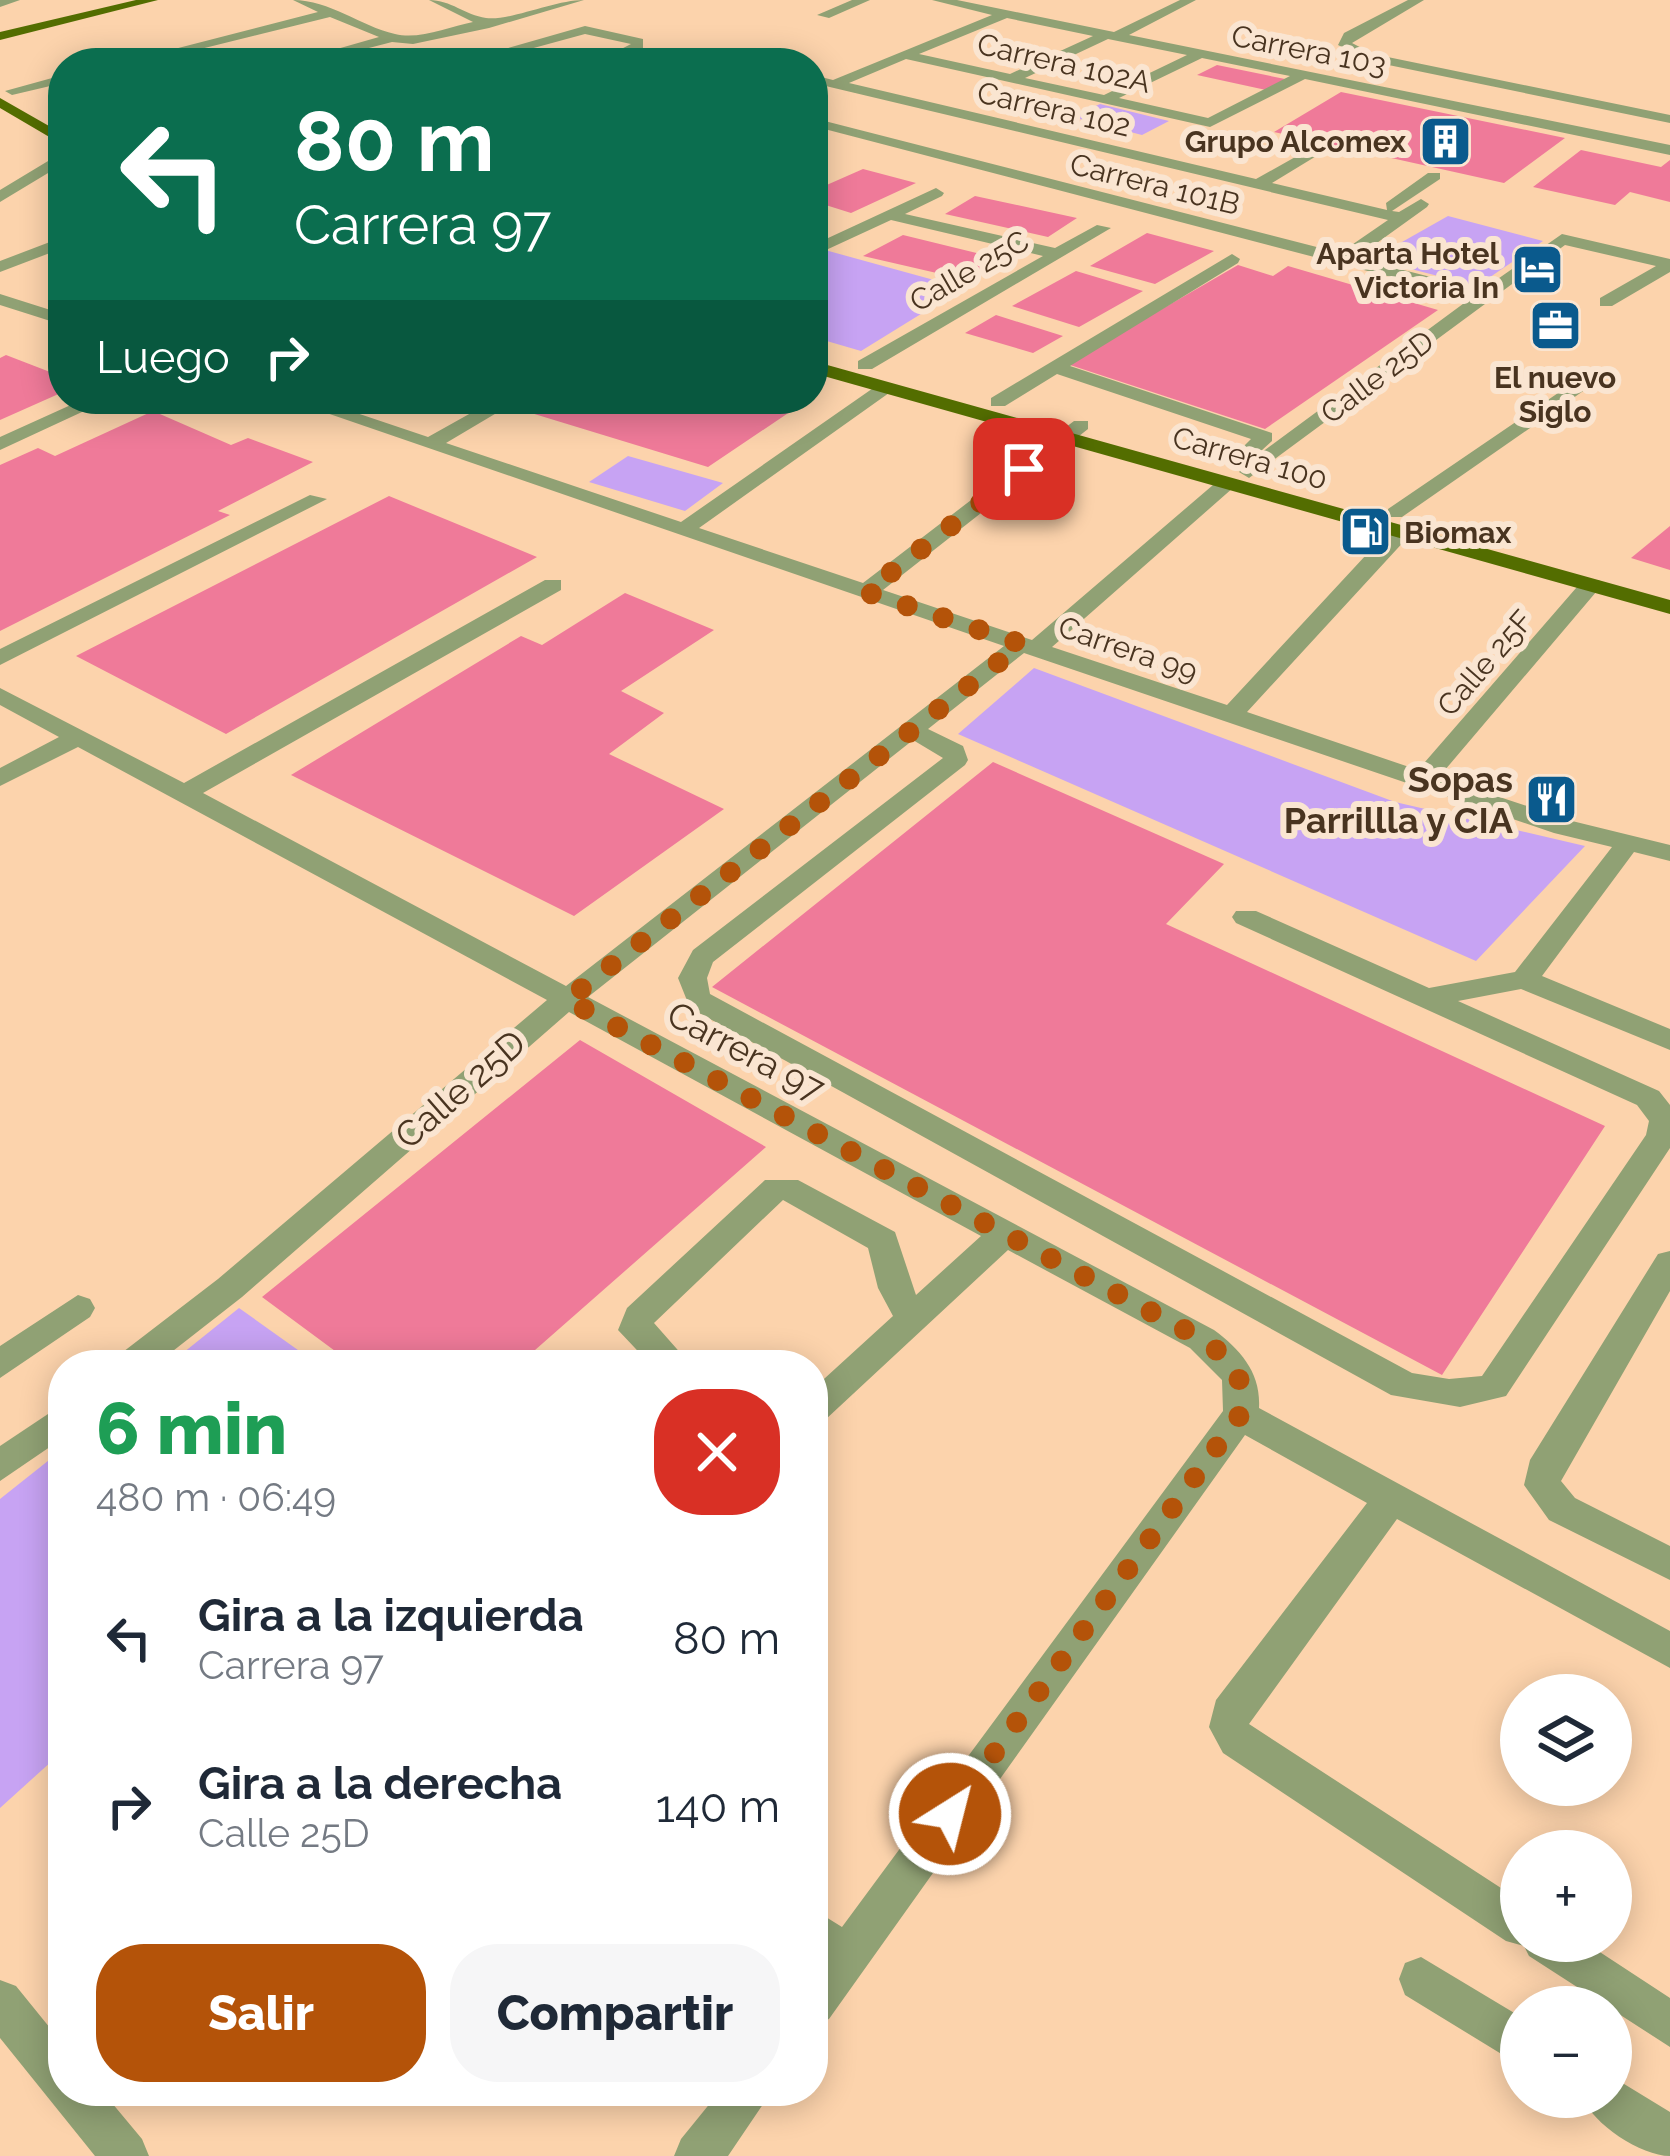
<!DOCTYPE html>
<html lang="es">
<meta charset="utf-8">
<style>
body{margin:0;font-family:Raleway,sans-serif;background:#f6f6f7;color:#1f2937;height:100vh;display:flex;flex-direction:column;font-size:45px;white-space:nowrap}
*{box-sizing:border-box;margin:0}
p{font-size:39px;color:#747a83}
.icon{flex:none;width:66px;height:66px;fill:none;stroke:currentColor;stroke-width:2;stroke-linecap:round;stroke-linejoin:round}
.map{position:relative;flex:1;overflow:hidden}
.panel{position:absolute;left:48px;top:1350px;width:780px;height:756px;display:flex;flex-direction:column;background:#fff;border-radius:48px;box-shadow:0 6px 30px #0003}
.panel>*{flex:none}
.hud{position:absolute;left:48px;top:48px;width:780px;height:366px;border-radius:48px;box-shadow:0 6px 30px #0003;background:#0b6e4f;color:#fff;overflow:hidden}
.fabs{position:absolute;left:1500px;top:1674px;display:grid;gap:24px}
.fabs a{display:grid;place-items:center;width:132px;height:132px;border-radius:50%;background:#fff;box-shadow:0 6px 30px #0003;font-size:60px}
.pin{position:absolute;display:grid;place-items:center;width:102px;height:102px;color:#fff;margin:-51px;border-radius:24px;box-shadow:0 6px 18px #0006}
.me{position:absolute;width:132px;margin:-66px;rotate:36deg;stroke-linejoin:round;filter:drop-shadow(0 0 9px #0008)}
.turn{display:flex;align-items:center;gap:42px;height:252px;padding:0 48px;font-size:54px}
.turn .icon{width:156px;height:156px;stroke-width:2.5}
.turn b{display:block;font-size:84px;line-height:102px}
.then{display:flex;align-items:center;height:114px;padding:0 48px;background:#0003;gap:24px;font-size:45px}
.round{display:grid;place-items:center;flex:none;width:126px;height:126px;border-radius:48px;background:#f6f6f7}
.overview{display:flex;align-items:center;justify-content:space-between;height:204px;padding:0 48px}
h1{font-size:72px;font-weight:800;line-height:90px;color:#1e9e55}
.action{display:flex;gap:24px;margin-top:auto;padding:24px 48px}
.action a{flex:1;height:138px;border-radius:48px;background:#b45309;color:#fff;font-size:48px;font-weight:800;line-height:138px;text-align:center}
.action a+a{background:#f6f6f7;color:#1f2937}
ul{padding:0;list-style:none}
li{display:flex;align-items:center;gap:36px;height:168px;padding:0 48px}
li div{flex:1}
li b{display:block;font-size:45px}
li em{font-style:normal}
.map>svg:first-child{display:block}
</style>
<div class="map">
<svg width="1670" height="2156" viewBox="0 0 1670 2156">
<rect width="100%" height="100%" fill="#fcd3ac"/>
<path fill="#c7a3f3" d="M1100,104L1169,121L1142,135L1072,117Z
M1448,216L1543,241L1477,286L1372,259Z
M825,250L963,288L861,351L813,337V256Z
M628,456L723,483L685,511L589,482Z
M1034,668L1395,802L1585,846L1476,961L958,734Z
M239,1308L319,1365H168Z
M63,1449V1751L0,1808V1499Z"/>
<path fill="#ef7a99" d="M1217,65L1285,79L1266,90L1197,75Z
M1341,92L1390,102L1565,138L1504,183L1274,132Z
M1581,150L1661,167L1670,160V202L1630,192L1615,205L1533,187Z
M863,169L916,183L851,213L813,201V191Z
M975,196L1077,218L1048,237L945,214Z
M1147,233L1214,251L1155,284L1090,266Z
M903,235L1001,259L967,280L863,256Z
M1238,265L1273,276L1288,266L1438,310L1265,429L1067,364Z
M1076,271L1143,291L1079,327L1012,306Z
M996,315L1063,336L1033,353L965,333Z
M6,355L63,377V392L0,420V358Z
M534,399H809L708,467L518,409Z
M153,411L231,445L248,438L313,462L218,511L230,515L0,631V465L38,448L55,456Z
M389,496L537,557L226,734L76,656Z
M1670,526V570L1631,558Z
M625,593L714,630L621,691L664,713L609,754L724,809L574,916L291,775L521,636L542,645Z
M993,762L1224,864L1166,924L1605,1126L1442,1375L712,987Z
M580,1040L766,1147L518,1365H354L262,1297Z"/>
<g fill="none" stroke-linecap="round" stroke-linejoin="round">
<path fill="#90a174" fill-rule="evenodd" d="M0,0H20L0,7Z
M293,0C330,0 360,26 395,34C419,40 449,27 473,22L429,0C451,0 465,15 486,18C511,21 554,0 584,0L489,28L413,44L392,42L311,63H288L379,37L330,17L144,63H120L318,12Z
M852,0H870L829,18L817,15Z
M932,0H957L1114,32L1180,0H1196L1129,35L1670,145V155L1305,79L1210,127L906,59L849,83L1256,179L1313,147L1318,155L1272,183L1387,210L1386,203L1428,173H1440V179L1392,211L1399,212L1421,199L1429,204L1427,207L1356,258L1482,290L1562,234L1670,259V272L1612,306H1600V298L1656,266L1565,245L1249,478L1239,472L1245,466L1229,461L1251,439L1057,374L1005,406H991V398L1232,254L1240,259L1238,263L1070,366L1272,433V441L1250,461L1471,298L813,126V118L1340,253L1388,220L813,83V75L833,80L992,15ZM1007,18L1093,36L1010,74L919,54ZM1108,39L1187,55L1104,95L1025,78ZM1202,58L1290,76L1208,118L1119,98Z
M1408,0H1424L1352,43L1373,54L1670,115V123L1369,61L1338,45L1344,33Z
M585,26L643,39V51L614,63H594L631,44L585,34L479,63H456Z
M63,75V83L12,95L5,91Z
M63,152V164L0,202V190Z
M813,169L821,180L813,185Z
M936,188L944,193L942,196L905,214L1055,248L1097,225L1111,228L872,369H858V361L1043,256L891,220L813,256V245Z
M63,237V248L0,272V261Z
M0,294L63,314V325L0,305Z
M1583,376L1599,380L1402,517H1388V509Z
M879,384L896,388L699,528L863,583L1074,421H1088V429L883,590L1032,640L1220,479H1234V487L1052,647L1227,705L1392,527H1408V537L1247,712L1418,770L1583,580H1599L1602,585L1439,777L1572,821L1670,845V861L1634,852L1542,976L1670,1029V1050L1521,989L1458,1001L1659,1091L1670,1105V1148L1506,1396L1460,1407L1391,1395L690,1008L678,978L693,950L943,758L913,740L588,997L1214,1330C1241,1350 1261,1373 1259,1408L1670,1631V1668L1397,1519L1249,1724L1521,1901V1941H1583L1670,1998V2047L1529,1956L1524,1946L1506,1941L1223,1753L1209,1727L1216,1700L1367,1503L1245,1435L829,2019L813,2025V1909L842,1927L1223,1411L1222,1380L1190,1348L1008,1250L825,1420L813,1424V1389L893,1316L878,1288L868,1248L783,1200L654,1323L691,1365H651L618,1330L627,1308L765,1180H798L895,1232L916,1295L981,1236L569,1012L242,1297L155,1365H114L119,1355L218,1279L547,1000L78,747L0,786V768L59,737L0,705V688L184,783L545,580H561V590L203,793L566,986L1004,646L286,399H315L428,437L496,399H520L446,443L681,522ZM1024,653L1554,833L1612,847L1515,972L1429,988L1256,911H1236L1232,917L1236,923L1637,1105L1649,1121L1646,1135L1482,1376L1449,1379L1412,1373L710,994L707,978L713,962L965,765L968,760L963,746L928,729Z
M84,399H110L0,450V437Z
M310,495L327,499L0,665V649Z
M1670,1251V1291L1561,1481L1575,1498L1670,1546V1580L1549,1520L1524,1485L1530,1460L1658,1254Z
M78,1295L90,1299L95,1308L90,1317L0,1378V1346Z
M63,1404V1438L0,1481V1446Z
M1421,1957L1521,2017V2066L1405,1995L1399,1979L1405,1963Z
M0,1980L16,1986L63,2044V2091H102L142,2139L149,2156H95L0,2038Z
M1611,2076L1670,2112V2156C1641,2156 1593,2124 1582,2097H1611Z
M720,2091H772L728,2156H674L681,2139Z"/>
<path fill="#536d00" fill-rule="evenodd" d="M136,0H158L0,40V32Z
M0,98L63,134V145L0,108Z
M813,361L1670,600V614L813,373Z"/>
</g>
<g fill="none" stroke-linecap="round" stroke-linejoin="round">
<path stroke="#b45309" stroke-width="21" stroke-dasharray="0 37.8" d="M950,1814L1240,1415C1248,1377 1231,1360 1202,1339L567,1000L1022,644L866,592L1024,469"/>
</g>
<defs>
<symbol id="building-square" viewBox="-11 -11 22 22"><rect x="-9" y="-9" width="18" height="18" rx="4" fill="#0a5a8d" stroke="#fae5d1"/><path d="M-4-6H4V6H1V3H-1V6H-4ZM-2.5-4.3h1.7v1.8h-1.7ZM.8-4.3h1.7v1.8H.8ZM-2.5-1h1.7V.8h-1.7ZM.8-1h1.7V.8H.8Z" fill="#fff"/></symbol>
<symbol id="hotel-square" viewBox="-11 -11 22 22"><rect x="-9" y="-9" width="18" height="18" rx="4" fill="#0a5a8d" stroke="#fae5d1"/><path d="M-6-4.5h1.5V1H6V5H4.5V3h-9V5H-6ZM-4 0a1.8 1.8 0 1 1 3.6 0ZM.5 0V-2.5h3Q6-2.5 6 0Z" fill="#fff"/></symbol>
<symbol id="office-square" viewBox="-11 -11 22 22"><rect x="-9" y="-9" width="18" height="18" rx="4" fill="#0a5a8d" stroke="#fae5d1"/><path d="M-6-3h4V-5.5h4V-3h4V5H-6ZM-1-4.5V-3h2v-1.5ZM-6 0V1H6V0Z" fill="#fff"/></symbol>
<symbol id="fuel-square" viewBox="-11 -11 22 22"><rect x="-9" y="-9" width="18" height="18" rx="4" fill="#0a5a8d" stroke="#fae5d1"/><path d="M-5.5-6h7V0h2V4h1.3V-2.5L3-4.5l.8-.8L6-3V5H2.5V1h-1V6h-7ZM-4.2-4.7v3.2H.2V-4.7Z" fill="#fff"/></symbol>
<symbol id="restaurant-square" viewBox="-11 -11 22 22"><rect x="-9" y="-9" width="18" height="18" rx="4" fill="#0a5a8d" stroke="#fae5d1"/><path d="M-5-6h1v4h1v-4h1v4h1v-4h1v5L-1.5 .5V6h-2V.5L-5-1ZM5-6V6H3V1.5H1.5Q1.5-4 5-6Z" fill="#fff"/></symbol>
</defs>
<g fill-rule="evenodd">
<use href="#building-square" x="1416" y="112" width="59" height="59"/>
<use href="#hotel-square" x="1508" y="240" width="59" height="59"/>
<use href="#office-square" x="1526" y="296" width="59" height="59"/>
<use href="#fuel-square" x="1336" y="502" width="59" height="59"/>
<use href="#restaurant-square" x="1522" y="770" width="59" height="59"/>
</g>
<g text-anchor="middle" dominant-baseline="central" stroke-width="12" stroke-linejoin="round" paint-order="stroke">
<g font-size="30" fill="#493420" stroke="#fae5d1">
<text transform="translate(1309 50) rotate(11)">Carrera 103</text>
<text transform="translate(1064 63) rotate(13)">Carrera 102A</text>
<text transform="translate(1054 109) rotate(13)">Carrera 102</text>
<text transform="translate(1155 184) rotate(14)">Carrera 101B</text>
<text transform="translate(969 271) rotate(-30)">Calle 25C</text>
<text transform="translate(1377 377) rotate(-37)">Calle 25D</text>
<text transform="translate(1250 458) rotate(16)">Carrera 100</text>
<text transform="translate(1128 649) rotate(19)">Carrera 99</text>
<text transform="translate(1485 663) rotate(-49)">Calle 25F</text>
</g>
<g font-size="30" font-weight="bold" fill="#493420" stroke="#fae5d1" text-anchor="end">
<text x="1406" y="141">Grupo Alcomex</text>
<text x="1499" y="253">Aparta Hotel<tspan x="1499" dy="34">Victoria In</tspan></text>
<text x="1555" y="377" text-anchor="middle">El nuevo<tspan x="1555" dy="34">Siglo</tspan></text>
<text x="1404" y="532" text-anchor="start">Biomax</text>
</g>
<g font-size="36" font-weight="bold" fill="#493420" stroke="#fae5d1" text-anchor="end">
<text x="1513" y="779">Sopas<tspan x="1513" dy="41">Parrillla y CIA</tspan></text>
</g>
<g font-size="36" fill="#493420" stroke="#fae5d1">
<text transform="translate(746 1051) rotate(28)">Carrera 97</text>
<text transform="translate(460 1089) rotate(-41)">Calle 25D</text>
</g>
</g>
</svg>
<div class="fabs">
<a><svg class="icon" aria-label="layers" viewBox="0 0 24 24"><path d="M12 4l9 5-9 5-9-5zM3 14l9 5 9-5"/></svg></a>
<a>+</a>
<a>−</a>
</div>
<div class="pin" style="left:1024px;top:469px;background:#d93025"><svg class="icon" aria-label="arrive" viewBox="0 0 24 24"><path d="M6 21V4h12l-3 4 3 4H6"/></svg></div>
<svg class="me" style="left:950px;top:1814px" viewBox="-20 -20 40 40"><circle r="17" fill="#b45309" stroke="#fff" stroke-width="3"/><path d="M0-11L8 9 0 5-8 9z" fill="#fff"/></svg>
<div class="hud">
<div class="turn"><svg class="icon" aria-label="left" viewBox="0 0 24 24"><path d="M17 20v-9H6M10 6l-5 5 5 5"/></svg><div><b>80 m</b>Carrera 97</div></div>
<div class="then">Luego<svg class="icon" aria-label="right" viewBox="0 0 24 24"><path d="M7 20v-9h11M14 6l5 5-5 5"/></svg></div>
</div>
<section class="panel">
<div class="overview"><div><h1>6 min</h1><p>480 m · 06:49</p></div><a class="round" style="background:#d93025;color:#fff"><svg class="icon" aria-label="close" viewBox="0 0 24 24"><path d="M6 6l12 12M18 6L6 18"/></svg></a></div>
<ul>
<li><svg class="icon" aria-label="left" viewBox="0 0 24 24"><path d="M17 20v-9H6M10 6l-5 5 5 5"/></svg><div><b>Gira a la izquierda</b><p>Carrera 97</p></div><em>80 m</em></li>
<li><svg class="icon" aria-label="right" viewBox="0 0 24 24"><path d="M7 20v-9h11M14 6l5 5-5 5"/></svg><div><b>Gira a la derecha</b><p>Calle 25D</p></div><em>140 m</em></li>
</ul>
<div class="action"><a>Salir</a><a>Compartir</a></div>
</section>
</div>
